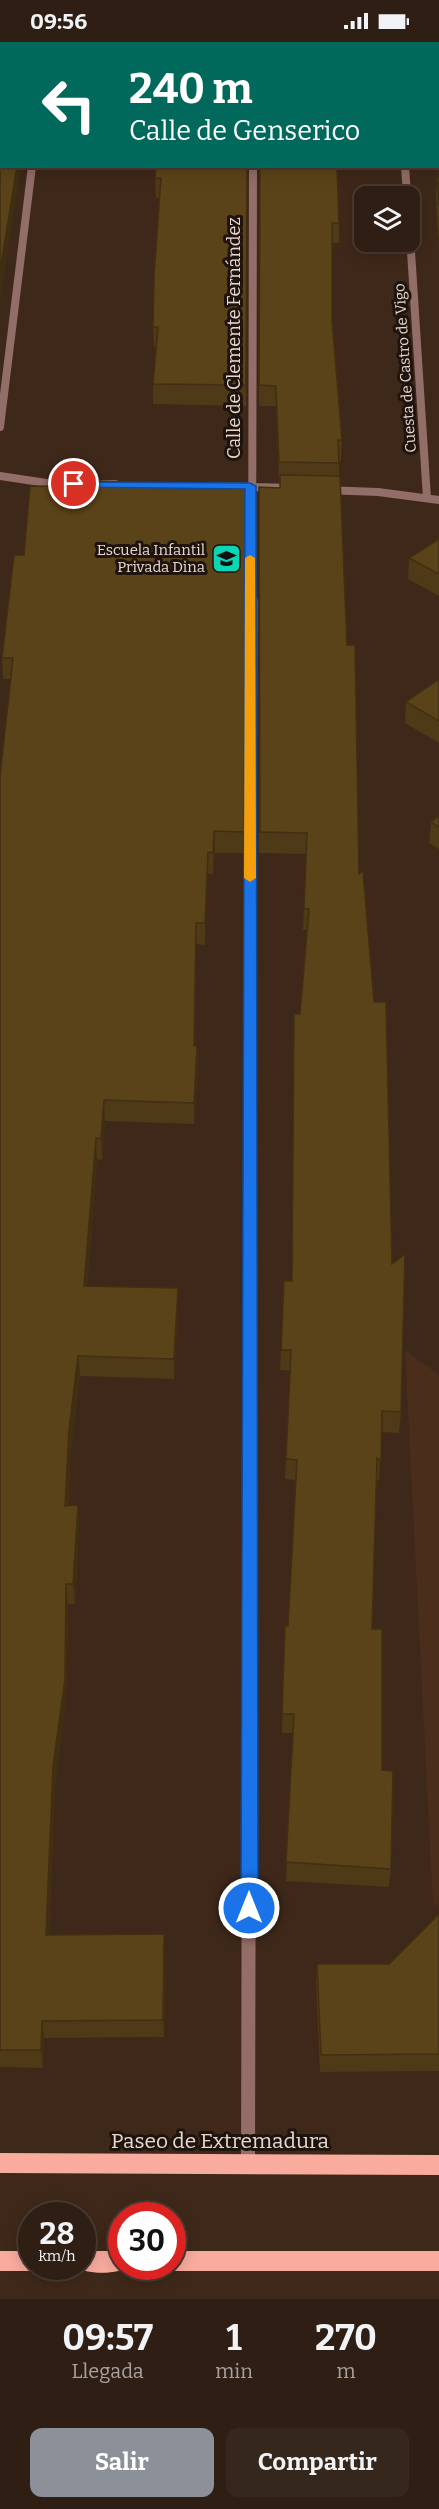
<!DOCTYPE html>
<html lang="es">
<meta charset="utf-8">
<style>
body{margin:0;font-family:Bitter,serif;background:#36271c;color:#f1f3f6;height:100vh;display:flex;flex-direction:column;font-size:22px;white-space:nowrap}
*{box-sizing:border-box;margin:0}
p{font-size:20px;color:#a7a2a0}
.icon{flex:none;width:33px;height:33px;fill:none;stroke:currentColor;stroke-width:2;stroke-linecap:round;stroke-linejoin:round}
.map{position:relative;height:2257px;overflow:hidden}
.drawer{display:flex;flex-direction:column;background:#2e1e13;flex:1}
.drawer>*{flex:none}
.banner{position:absolute;left:0px;top:0px;width:440px;height:126px;box-shadow:0 3px 15px #0003,0 0 0 2px #493c33;background:#00695c;color:#fff;overflow:hidden}
.fabs{position:absolute;left:354px;top:144px;display:grid;gap:12px}
.fabs a{display:grid;place-items:center;width:66px;height:66px;border-radius:12px;background:#2e1e13;box-shadow:0 3px 15px #0003,0 0 0 2px #493c33;font-size:30px}
.speed{position:absolute;left:18px;top:2160px;display:flex;gap:12px;font-size:30px;font-weight:700;text-align:center}
.speed>*{display:grid;place-content:center;width:78px;height:78px;border-radius:50%;background:#2e1e13;box-shadow:0 3px 15px #0003,0 0 0 2px #493c33;line-height:1}
.speed small{font-size:15px;font-weight:400}
.speed .limit{border:9px solid #d22;background:#fff;color:#111}
.pin{position:absolute;display:grid;place-items:center;width:51px;height:51px;color:#fff;margin:-26px;border:3px solid #fff;border-radius:50%;box-shadow:0 2px 6px #0007}
.me{position:absolute;width:66px;margin:-33px;rotate:0deg;stroke-linejoin:round;filter:drop-shadow(0 0 4px #0008)}
.turn{display:flex;align-items:center;gap:21px;height:126px;padding:0 30px;font-size:27px}
.turn .icon{width:78px;height:78px;stroke-width:2.5}
.turn b{display:block;font-size:42px;line-height:51px}
.eta{display:flex;justify-content:space-evenly;align-items:center;height:102px;text-align:center}
.eta b{font-size:36px;font-weight:700;line-height:42px}
.action{display:flex;gap:12px;margin-top:auto;padding:12px 30px}
.action a{flex:1;height:69px;border-radius:12px;background:#8c9099;color:#fff;font-size:24px;font-weight:700;line-height:69px;text-align:center}
.action a+a{background:#36271c;color:#f1f3f6}
.status{display:flex;justify-content:space-between;align-items:center;height:42px;padding:0 30px;background:#2e1e13;direction:ltr}
.status svg{height:16px;fill:currentColor}
.map>svg:first-child{display:block}
</style>
<div class="status"><b>09:56</b><svg viewBox="0 0 49 12"><path d="M0 12V9h3v3zM5 12V6h3v6zM10 12V3h3v9zM15 12V0h3v12zM26 1h20v11H26zM47 4h2v5h-2z"/></svg></div>
<div class="map">
<svg width="439" height="2257" viewBox="0 0 439 2257">
<rect width="100%" height="100%" fill="#3e2819"/>
<path fill="#4a2e1b" d="M405,1308L439,1333V1863L433,1862Z"/>
<g fill="none" stroke-linecap="round" stroke-linejoin="round">
<path stroke="#936d67" stroke-width="8" d="M405,124L407,154
M410,194L427,456
M0,385L32,124
M0,434L53,442H115
M210,444L295,446
M324,448L378,450L439,458
M252,559L253,124"/>
<path stroke="#936d67" stroke-width="11" d="M250,1293L252,558"/>
<path stroke="#936d67" stroke-width="14" d="M248,2124L250,1292"/>
<path fill="#f9ac9e" fill-rule="evenodd" d="M0,2111L439,2113V2133L0,2131Z
M0,2209H32V2224H40L39,2226L32,2229H0Z
M82,2209H122V2224H130C120,2233 84,2233 74,2224H82Z
M172,2209H439V2229H172L164,2224H172Z"/>
</g>
<path fill="#4e3a16" d="M439,0V58H438V2Z
M247,124L246,364L153,362V342L156,305H154L153,285L159,156H156L155,136Z
M259,124L339,181V201H332V278L342,398L341,419H339V434L347,603L359,832L392,1222L401,1370L399,1391L382,1390L379,1439L376,1437L372,1587L382,1728L391,1827L389,1845L286,1839L293,1691H282L285,1583L288,1584L296,1438L285,1437L290,1329L280,1328L281,1308L292,1239L294,972H300L307,888H303L306,812L259,811V445L280,446V441H279L276,364H259Z
M439,134V202L436,155L437,135Z
M246,445L243,811H215L213,832H208L205,903L196,902L195,1004H197L198,1025L194,1082L105,1079L102,1118L97,1117L87,1244L178,1267L174,1337L80,1334L71,1408L68,1463H78L79,1483L75,1562H68L66,1656L55,1743L49,1893L165,1910L164,1995L44,1996L43,2026L0,2025V734L11,637H3L2,616L24,513Z
M439,497V554L408,537L409,516Z
M439,637V701L405,681L406,660Z
M439,774V807L429,801L431,780Z
M439,1872V2029L320,2030L316,1940L317,1922H389Z"/>
<path fill="#402f12" d="M17,124H21L0,258V229Z
M214,789L215,811L213,832V811Z
M208,810V832L205,903V881Z
M197,1004L198,1025L194,1082V1061Z
M104,1058L105,1079L102,1118L101,1097Z
M96,1096L97,1117L85,1265L84,1244Z
M178,1246V1267L174,1337V1317Z
M78,1314L80,1334L71,1408L66,1484L65,1464L69,1388Z
M78,1463L79,1483L75,1562L73,1542Z
M66,1542L68,1562L66,1656L55,1743L48,1911L46,1893L53,1724Z
M164,1892L165,1910L164,1995L163,1978Z
M42,1979L44,1996L43,2026L41,2008Z"/>
<path fill="#5b4319" stroke="#402f12" stroke-width="1.5" d="M0,0H37V2H2V124H17L0,229Z
M153,0H341V2H153Z
M417,0H439V39L438,38V2H414Z
M156,124H247L246,343L153,342L158,285H153L154,235L161,136H155Z
M260,124H337L339,181H332V278L342,398H338L339,421L279,420L276,344L259,343Z
M439,134V164L437,135Z
M280,433L340,434L347,603H355L359,832L363,829L374,960H386L392,1222L405,1212L401,1370L382,1369L381,1419L377,1416L372,1587H382V1728L393,1729L391,1827L286,1820L294,1672H282L285,1583L288,1584L297,1418L286,1417L291,1308H281L284,1239H292L294,972H300L309,867H304L307,791L260,790L259,445L280,446Z
M99,439L246,445L244,790L214,789L213,811L208,810L205,881H196L194,1004H197L194,1061L104,1058L101,1097L96,1096L84,1244L178,1246L174,1317L78,1314L69,1388L65,1464L78,1463L73,1542H66L65,1637L53,1724L46,1893L164,1892L163,1978L42,1979L41,2008H0V734L13,616H2L14,513H24L30,444L97,445Z
M439,497V532L409,516Z
M439,637V679L406,660Z
M439,774V785L431,780Z
M439,1872V2012L321,2013L317,1922H389Z"/>
<path fill="#1a73e8" stroke="#114b97" stroke-width="1.5" d="M71,440L250,441L256,444L258,1866L255,1872L249,1874L243,1872L241,1866L245,447L74,445L71,444Z"/>
<path fill="#f59e0b" d="M250,513L255,516L256,836L250,840L244,836L245,516Z"/>
<defs>
<symbol id="school-square" viewBox="-11 -11 22 22"><rect x="-9" y="-9" width="18" height="18" rx="4" fill="#0bd5b5" stroke="#1e140d"/><path d="M0-5L7-2L0 1L-7-2ZM-4 1L0 2.5L4 1V4Q0 6-4 4Z" fill="#111"/></symbol>
</defs>
<g fill-rule="evenodd">
<use href="#school-square" x="210" y="500" width="33" height="33"/>
</g>
<g text-anchor="middle" dominant-baseline="central" stroke-width="6" stroke-linejoin="round" paint-order="stroke">
<g font-size="15" fill="#e8d9d0" stroke="#1e140d">
<text transform="translate(405 326) rotate(-94)">Cuesta de Castro de Vigo</text>
</g>
<g font-size="15" fill="#e8d9d0" stroke="#1e140d" text-anchor="end">
<text x="205" y="508">Escuela Infantil<tspan x="205" dy="17">Privada Dina</tspan></text>
</g>
<g font-size="18" fill="#e8d9d0" stroke="#1e140d">
<text transform="translate(234 296) rotate(-90)">Calle de Clemente Fernández</text>
</g>
<g font-size="21" fill="#e8d9d0" stroke="#1e140d">
<text x="220" y="2099">Paseo de Extremadura</text>
</g>
</g>
</svg>
<div class="fabs">
<a><svg class="icon" aria-label="layers" viewBox="0 0 24 24"><path d="M12 4l9 5-9 5-9-5zM3 14l9 5 9-5"/></svg></a>
</div>
<div class="speed"><div>28<small>km/h</small></div><div class="limit">30</div></div>
<div class="pin" style="left:74px;top:442px;background:#d93025"><svg class="icon" aria-label="arrive" viewBox="0 0 24 24"><path d="M6 21V4h12l-3 4 3 4H6"/></svg></div>
<svg class="me" style="left:249px;top:1866px" viewBox="-20 -20 40 40"><circle r="17" fill="#1a73e8" stroke="#fff" stroke-width="3"/><path d="M0-11L8 9 0 5-8 9z" fill="#fff"/></svg>
<div class="banner">
<div class="turn"><svg class="icon" aria-label="left" viewBox="0 0 24 24"><path d="M17 20v-9H6M10 6l-5 5 5 5"/></svg><div><b>240 m</b>Calle de Genserico</div></div>
</div>
</div>
<section class="drawer">
<div class="eta">
<div><b>09:57</b><p>Llegada</p></div>
<div><b>1</b><p>min</p></div>
<div><b>270</b><p>m</p></div>
</div>
<div class="action"><a>Salir</a><a>Compartir</a></div>
</section>
